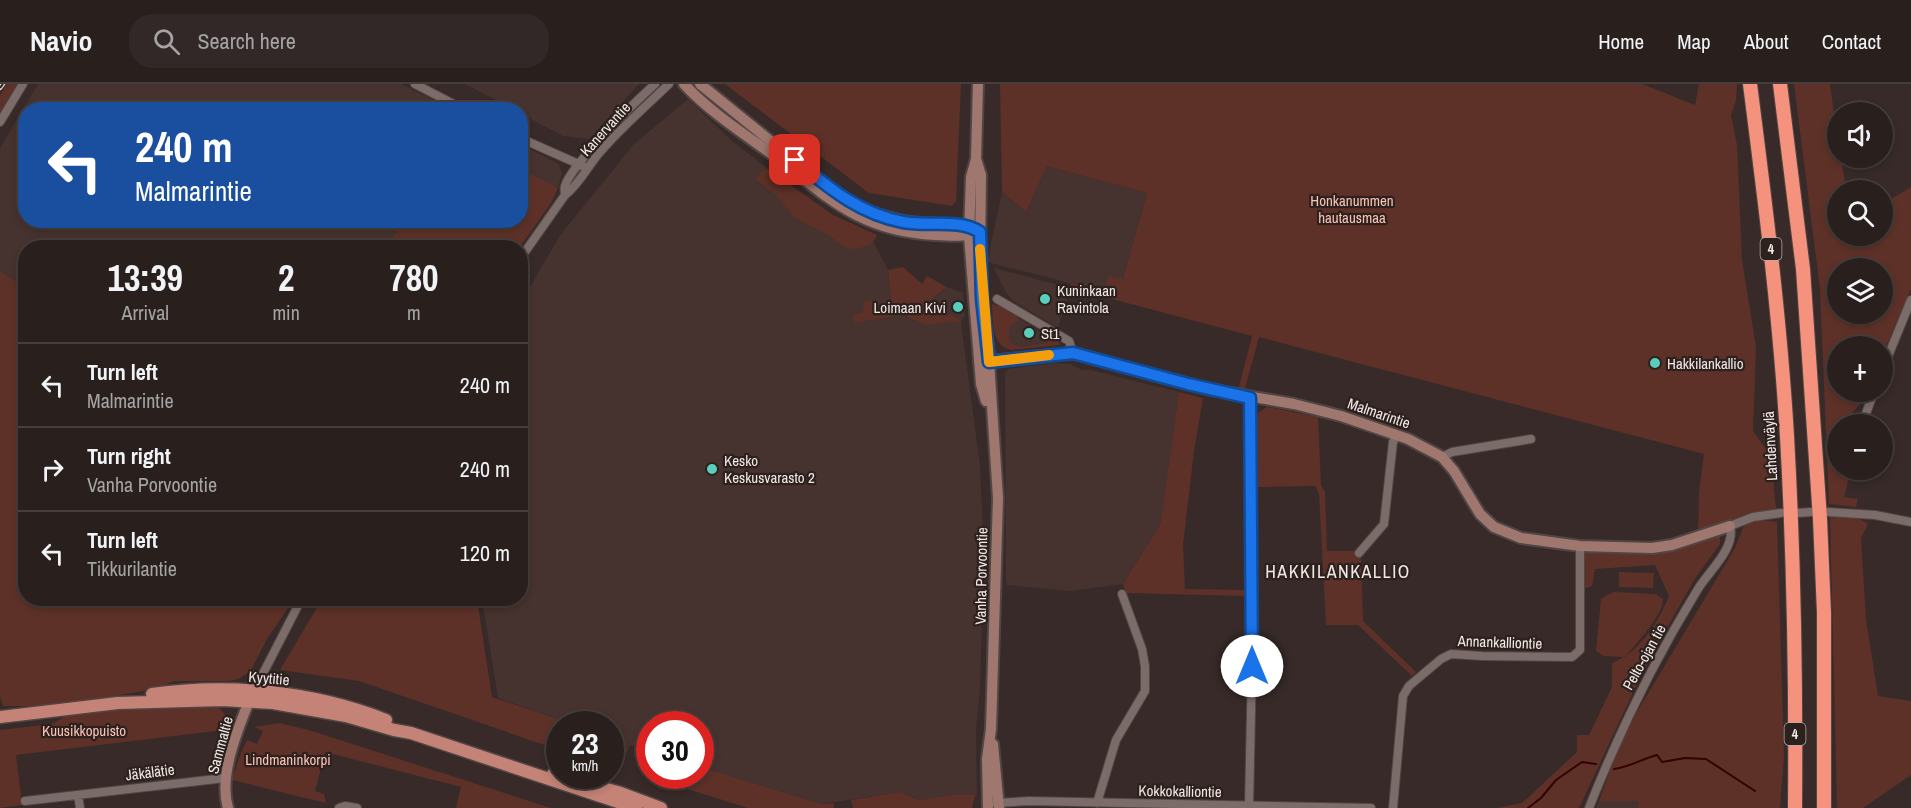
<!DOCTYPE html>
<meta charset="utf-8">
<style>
body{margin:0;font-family:"Archivo Narrow",sans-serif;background:#312827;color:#f1f3f6;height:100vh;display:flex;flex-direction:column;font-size:22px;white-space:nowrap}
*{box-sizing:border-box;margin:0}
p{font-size:20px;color:#a5a3a4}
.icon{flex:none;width:33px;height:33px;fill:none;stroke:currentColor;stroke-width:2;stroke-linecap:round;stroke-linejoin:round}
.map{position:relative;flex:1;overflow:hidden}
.side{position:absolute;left:18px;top:156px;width:510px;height:366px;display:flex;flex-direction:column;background:#29201e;border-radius:24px;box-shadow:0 3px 9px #0003,0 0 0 2px #453e3c}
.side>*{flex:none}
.banner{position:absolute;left:18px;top:18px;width:510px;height:126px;border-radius:24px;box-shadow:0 3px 9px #0003,0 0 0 2px #453e3c;background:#1a4fa0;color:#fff;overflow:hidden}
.buttons{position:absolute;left:1827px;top:18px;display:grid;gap:12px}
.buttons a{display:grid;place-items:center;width:66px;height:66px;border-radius:50%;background:#29201e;box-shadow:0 3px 9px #0003,0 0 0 2px #453e3c;font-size:30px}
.speed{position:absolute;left:546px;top:627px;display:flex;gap:12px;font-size:30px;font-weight:700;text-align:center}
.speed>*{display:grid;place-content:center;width:78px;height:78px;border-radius:50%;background:#29201e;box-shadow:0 3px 9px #0003,0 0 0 2px #453e3c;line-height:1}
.speed small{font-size:15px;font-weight:400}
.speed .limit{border:9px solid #d22;background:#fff;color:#111}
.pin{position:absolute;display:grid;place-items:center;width:51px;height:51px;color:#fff;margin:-26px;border-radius:12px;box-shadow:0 3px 9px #0006}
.me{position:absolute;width:66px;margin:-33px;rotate:0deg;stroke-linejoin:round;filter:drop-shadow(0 0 4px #0008)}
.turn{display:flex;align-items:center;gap:21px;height:126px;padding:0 18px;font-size:27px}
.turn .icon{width:78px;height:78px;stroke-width:2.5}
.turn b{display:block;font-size:42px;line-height:51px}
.eta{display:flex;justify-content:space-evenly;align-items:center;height:102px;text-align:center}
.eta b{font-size:36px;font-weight:800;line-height:42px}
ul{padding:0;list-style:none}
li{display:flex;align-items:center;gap:18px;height:84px;padding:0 18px;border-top:2px solid #453e3c}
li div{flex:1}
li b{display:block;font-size:22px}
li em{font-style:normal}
header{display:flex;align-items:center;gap:36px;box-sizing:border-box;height:84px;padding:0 30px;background:#29201e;border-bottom:2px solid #453e3c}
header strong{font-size:28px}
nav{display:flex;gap:33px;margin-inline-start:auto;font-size:21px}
.search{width:420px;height:54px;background:#312827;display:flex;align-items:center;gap:15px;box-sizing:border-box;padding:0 21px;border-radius:24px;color:#a5a3a4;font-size:22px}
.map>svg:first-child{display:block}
</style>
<header>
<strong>Navio</strong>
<div class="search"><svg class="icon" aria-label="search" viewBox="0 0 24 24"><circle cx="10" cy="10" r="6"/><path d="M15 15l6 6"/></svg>Search here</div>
<nav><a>Home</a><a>Map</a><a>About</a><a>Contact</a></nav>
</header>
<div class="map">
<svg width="1911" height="724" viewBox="0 0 1911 724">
<rect width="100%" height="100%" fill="#372a28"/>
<path fill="#46322e" d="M38,0H401L452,25L26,26V136L406,137L384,163L26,164L25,203L0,187V64Z
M465,0H639L589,55L563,52L521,30L520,26L513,25Z
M688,15L731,56L800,110L845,142L871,153L888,186L891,217L863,228L854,239L904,231L925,241L950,230L930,233L925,220L945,206V202L963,209L965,232L961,238L980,382L984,469L980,606L976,645L977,711H952L920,716L900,708L822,720L701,683L700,640H650L649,667L630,661L627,670L611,664L610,640H573L498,614L482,515L520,514L521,218L561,150L634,60Z
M520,60L559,80L562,90L558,104L521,84Z
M1047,82L1147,109L1123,196L1105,208L987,178L1002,108L1026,128Z
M994,184L1070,204L1058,244L1013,217L1005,207Z
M1012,230L1054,256L1053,260L1006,264L1007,233Z
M1054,279L1070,280L1082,286H1091L1179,308L1160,441L1123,500L1071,507L1006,501L1005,290L1008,285Z
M1599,717H1637L1639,724H1596Z"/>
<path fill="#5d3128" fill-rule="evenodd" d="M7,0H18L0,29V11Z
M725,0H961L956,117L952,122L869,109Z
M1000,0H1642L1695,21L1699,0H1737L1736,17L1731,31L1737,61L1742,176L1756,263L1753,347L1771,372L1776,425L1743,432L1698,449L1699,408L1704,370L1259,253L1244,308L1238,307L1252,252L1070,204L1071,199L1104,208L1108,192L1123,195L1147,109L1047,82L1026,128L1002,108Z
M1794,0H1830L1837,51L1838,74H1841L1846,104L1851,106H1838V152H1882L1883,120L1911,103V205L1883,269L1882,262H1838V308H1865L1860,320L1852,329L1855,335L1853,340H1838V386H1851L1844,413L1858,415L1856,423L1829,420L1820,205ZM1838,184H1882V230H1838Z
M521,84L558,104L551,119L520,163H384L406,137L520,136Z
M764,85H768L833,131L877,151C872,164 860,164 848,165L828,151L795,134L777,112L755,95Z
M903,183L922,200L927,192L945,202V205L925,220L930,232L950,230L961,237L925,241L904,231L854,239L853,231L863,228L864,218L871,216L878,222L891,217L888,186Z
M0,187L25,203L26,514L294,515L267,555L250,588L238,595L229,597H175L150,606L83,617L41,622H3L0,612Z
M992,220L1014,226L1019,236L1010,242C1003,271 1028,261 1047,259L1052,253L1059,258L1060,261L1011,266C991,262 993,236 992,220Z
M1179,308L1203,314L1194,367L1183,461L1185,505L1245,506V512L1126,509L1123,500L1160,441Z
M1267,323L1318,333L1321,401L1325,408L1327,467H1354L1361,473L1363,537L1416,588L1412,592L1358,541H1326L1319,410L1315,402L1256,403L1255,331Z
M1830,431L1855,432L1868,440L1861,454L1866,535L1878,612L1911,617V691L1863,724H1837Z
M1758,436L1777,438L1784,672L1780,724H1639L1637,717H1599L1622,653L1735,464L1744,441Z
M1720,450V460L1694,496L1644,585L1579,724H1497L1522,719L1577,668V651H1589L1612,603V579C1640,568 1658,539 1669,512L1655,481L1595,485L1592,502L1583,505V468H1656Z
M1619,488L1654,489L1653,504L1619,503Z
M1614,508L1656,510L1663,515C1664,530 1636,560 1625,573L1604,572L1596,567L1601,515L1607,511Z
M322,515H477L492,613L573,640H560L559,666L359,597L280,586Z
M214,619L224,629L227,636L224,646L16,671L22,721L0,724V646L52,640L69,630L159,621Z
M279,639L309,646L551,724H456L461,703L325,668L315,707L324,710L326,719L232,696L239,674L247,656L257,660L263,647L254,643Z
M701,683L822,720L834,719V724H748L652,694V692H700Z
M900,708L919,716L952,711H977L975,712L972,724H853L851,716Z"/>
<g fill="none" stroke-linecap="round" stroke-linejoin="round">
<path stroke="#340100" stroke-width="2" d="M1614,685C1630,683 1642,675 1657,671L1662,678L1685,674L1706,675L1755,707
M1528,724L1541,714L1556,696L1582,678L1596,680"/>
<defs>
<path id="street" d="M415,0L465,26
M0,38L23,0
M520,54L583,82
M565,111C565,108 564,105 565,102C571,81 636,17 655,0
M520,175L565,111C580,100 588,81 601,67C622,43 646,22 669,0
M997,215L1069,257L1073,269
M1882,287L1911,216
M1862,340L1874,308
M1442,373L1452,368L1531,355
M1828,428L1875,431L1911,438
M1796,429L1812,428
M1359,469L1384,440L1393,358L1397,351
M254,607L302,514
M78,711L80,724
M25,717L225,694
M996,719L1029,717L1371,724
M1097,719L1116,656L1145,607V582L1142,565L1122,510
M1249,722L1252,582L1250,314
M339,724L345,722L357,724
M1393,724L1403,612L1409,602L1441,575L1451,570L1482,572L1572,573L1580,566V462
M1589,724C1619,648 1655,575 1698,505C1709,487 1736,464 1730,442L1753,433L1781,429"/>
<path id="secondary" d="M684,0C707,25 738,46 766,66C825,110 856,147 935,151C951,152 965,153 980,148
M700,0L841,114C889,140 916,140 969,141L974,144
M978,0L976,75L971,93L969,152L981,300L986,317
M976,75L981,91L980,169L982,215L988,262L998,414L991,645L987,675L988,724
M979,278L1073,269L1207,305L1294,320L1341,332L1408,355L1442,373L1454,387L1480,430L1494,443L1521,454L1580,462L1652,464L1672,461L1730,442
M993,660L999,724
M228,724C218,690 239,642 252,610"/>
<path id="primary" d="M152,610C229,599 313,607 386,636
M0,633L118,619L222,616L273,619L346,632L394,646L411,649L636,724
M553,690L621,709L661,724"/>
<path id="highway" d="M1750,0C1765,117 1780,234 1787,352C1794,476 1796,600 1795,724
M1780,0L1803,185L1820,435L1824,529V724"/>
</defs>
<use href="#street" stroke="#514643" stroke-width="10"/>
<use href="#secondary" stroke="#514643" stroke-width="14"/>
<use href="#primary" stroke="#514643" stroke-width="15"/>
<use href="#highway" stroke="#514643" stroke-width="16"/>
<use href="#street" stroke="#7b6c69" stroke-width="8"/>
<use href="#secondary" stroke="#9f776f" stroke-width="10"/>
<use href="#primary" stroke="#c48376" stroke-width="12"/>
<use href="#highway" stroke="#f4927e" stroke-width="14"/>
<defs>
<path id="rail" d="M0,4L3,0"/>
</defs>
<use href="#rail" stroke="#ddd4d2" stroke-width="4.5"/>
<use href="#rail" stroke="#2d211e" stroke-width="2" stroke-dasharray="7" stroke-linecap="butt"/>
</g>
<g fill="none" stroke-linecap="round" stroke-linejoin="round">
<defs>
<path id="route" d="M795,76C828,103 859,130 903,138C928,143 958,134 980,148L982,215L989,278L1073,269L1188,300L1250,314L1252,582"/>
</defs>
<use href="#route" stroke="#114b97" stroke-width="15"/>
<use href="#route" stroke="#1a73e8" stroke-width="10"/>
<path stroke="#f59e0b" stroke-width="10" d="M980,165L989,278L1049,271"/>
</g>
<g fill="#5acebc" stroke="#2d211e" stroke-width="2">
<circle cx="1045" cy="215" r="6"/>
<circle cx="958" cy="223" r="6"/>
<circle cx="1029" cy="249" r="6"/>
<circle cx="1655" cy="279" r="6"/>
<circle cx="712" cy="385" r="6"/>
</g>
<g text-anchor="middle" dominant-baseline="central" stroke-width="4.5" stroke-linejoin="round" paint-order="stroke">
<g fill="#2d211e" stroke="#b6acaa" stroke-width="1.5">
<rect x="1760.5" y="154" width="21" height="22" rx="4.5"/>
<rect x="1784.5" y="639" width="21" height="22" rx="4.5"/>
</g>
<g font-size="14" font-weight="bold" fill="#f1e8e6">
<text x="1771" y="165">4</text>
<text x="1795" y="650">4</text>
</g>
<g font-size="15" fill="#f1e8e6" stroke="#2d211e">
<text transform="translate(605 45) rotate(-48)">Kanervantie</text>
<text transform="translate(1379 329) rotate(19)">Malmarintie</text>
<text transform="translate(1770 362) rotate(-93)">Lahdenväylä</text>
<text transform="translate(981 492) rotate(-89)">Vanha Porvoontie</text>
<text transform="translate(1500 558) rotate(2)">Annankalliontie</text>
<text transform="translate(1644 573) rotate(-61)">Pelto-ojan tie</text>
<text transform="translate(269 594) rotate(5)">Kyytitie</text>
<text transform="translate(220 661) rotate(-75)">Sammaltie</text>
<text transform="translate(150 688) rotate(-7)">Jäkälätie</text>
<text transform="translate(1180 707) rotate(1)">Kokkokalliontie</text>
</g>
<g font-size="15" fill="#fcc3b7" stroke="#2d211e">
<text x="1352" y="116">Honkanummen<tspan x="1352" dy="17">hautausmaa</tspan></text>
<text x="84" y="646">Kuusikkopuisto</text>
<text x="288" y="675">Lindmaninkorpi</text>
</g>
<g font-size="15" fill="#f1e8e6" stroke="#2d211e" text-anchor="start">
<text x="1057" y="206">Kuninkaan<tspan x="1057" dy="17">Ravintola</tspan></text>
<text x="946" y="223" text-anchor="end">Loimaan Kivi</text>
<text x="1041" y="249">St1</text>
<text x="1667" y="279">Hakkilankallio</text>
<text x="724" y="376">Kesko<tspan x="724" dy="17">Keskusvarasto 2</tspan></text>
</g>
<g font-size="18" letter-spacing="1.5" fill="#f1e8e6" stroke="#2d211e">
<text x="1338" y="487">HAKKILANKALLIO</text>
</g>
</g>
</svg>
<div class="buttons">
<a><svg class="icon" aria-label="sound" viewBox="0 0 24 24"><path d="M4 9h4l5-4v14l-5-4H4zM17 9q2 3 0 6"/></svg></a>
<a><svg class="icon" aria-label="search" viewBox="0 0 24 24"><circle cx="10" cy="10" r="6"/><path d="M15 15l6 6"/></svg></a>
<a><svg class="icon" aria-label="layers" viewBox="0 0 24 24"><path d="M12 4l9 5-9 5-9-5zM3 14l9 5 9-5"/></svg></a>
<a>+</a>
<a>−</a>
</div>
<div class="speed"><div>23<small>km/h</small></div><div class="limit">30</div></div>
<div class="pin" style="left:795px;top:76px;background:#d93025"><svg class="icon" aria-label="arrive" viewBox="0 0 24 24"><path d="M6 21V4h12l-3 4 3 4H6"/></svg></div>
<svg class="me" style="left:1252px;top:582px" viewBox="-20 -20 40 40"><circle r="19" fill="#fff"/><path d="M0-13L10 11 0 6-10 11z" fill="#1a73e8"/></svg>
<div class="banner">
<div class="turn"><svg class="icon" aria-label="left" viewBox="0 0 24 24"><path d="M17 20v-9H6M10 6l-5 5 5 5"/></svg><div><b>240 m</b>Malmarintie</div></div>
</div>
<section class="side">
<div class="eta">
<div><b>13:39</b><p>Arrival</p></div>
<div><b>2</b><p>min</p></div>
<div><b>780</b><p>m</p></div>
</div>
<ul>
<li><svg class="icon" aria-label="left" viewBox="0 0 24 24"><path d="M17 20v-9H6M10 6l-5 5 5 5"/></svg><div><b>Turn left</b><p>Malmarintie</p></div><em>240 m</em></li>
<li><svg class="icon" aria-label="right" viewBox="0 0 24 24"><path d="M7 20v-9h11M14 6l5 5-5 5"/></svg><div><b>Turn right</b><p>Vanha Porvoontie</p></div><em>240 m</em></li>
<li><svg class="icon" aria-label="left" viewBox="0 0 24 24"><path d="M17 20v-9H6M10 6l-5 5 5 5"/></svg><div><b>Turn left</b><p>Tikkurilantie</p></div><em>120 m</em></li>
</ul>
</section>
</div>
